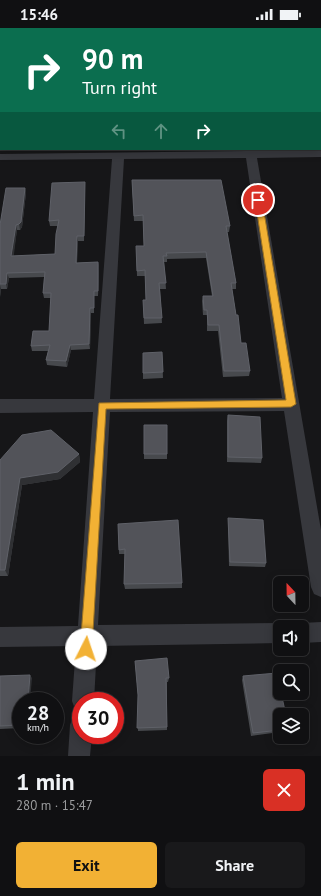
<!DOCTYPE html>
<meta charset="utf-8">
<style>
body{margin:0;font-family:"PT Sans",sans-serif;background:#19191b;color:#f1f3f6;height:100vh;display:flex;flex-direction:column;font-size:15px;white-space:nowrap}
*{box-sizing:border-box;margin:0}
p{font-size:13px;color:#9c9d9f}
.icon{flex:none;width:22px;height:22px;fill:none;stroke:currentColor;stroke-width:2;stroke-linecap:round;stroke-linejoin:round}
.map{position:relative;height:728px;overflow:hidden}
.panel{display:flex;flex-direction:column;background:#101012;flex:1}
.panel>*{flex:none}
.guide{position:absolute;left:0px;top:0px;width:321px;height:122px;box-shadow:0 2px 10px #0003,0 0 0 1px #303032;background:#0b6e4f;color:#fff;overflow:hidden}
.needle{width:26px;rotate:338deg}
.tools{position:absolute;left:273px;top:548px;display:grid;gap:8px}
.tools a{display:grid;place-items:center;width:36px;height:36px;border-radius:6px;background:#101012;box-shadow:0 2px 10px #0003,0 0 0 1px #303032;font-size:20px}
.speed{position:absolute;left:12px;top:664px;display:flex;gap:8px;font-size:20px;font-weight:700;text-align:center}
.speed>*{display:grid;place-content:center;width:52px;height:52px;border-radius:50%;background:#101012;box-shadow:0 2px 10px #0003,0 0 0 1px #303032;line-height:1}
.speed small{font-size:10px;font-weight:400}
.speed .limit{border:6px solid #d22;background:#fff;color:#111}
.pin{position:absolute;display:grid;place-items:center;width:34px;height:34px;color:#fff;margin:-17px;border:2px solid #fff;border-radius:50%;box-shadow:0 1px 4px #0007}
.me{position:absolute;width:44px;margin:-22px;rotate:4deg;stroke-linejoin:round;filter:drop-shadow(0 0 3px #0008)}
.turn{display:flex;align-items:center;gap:14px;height:84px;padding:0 16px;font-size:18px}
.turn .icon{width:52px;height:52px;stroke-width:2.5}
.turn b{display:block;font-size:28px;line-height:34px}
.lanes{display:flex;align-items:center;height:38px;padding:0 16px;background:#0003;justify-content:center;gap:20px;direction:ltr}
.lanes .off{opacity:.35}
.round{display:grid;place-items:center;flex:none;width:42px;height:42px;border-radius:6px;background:#19191b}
.headline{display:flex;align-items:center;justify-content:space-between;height:68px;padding:0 16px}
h1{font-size:24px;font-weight:600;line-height:30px}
.cta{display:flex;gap:8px;margin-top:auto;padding:8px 16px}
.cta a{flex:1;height:46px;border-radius:6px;background:#f2b134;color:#111;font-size:16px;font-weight:600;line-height:46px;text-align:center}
.cta a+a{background:#19191b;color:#f1f3f6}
.status{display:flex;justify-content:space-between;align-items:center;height:28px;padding:0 20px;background:#101012;direction:ltr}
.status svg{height:11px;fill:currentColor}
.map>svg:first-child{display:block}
</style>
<div class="status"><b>15:46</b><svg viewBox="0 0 49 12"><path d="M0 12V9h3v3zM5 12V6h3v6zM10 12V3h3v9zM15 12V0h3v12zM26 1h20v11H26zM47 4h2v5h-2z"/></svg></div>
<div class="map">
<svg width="321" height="728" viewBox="0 0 321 728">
<rect width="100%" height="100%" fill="#161618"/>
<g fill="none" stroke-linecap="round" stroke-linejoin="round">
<path fill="#37383d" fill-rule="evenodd" d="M57,0H67L56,1Z
M140,0H150V1H140Z
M215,0H282L214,1Z
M320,36H321V42H320Z
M320,60H321V69H320Z
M244,121H256V123H321V129L257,130L321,502V569L314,566L311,559L284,383L110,384L98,597L280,595L288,599H280V615L97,618L94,673H81V683L75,681L72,673L76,618L0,619V599L78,598L93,384L0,385V371H94L112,131L0,132V126L245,123ZM246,130L282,370L110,371L124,131Z
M321,594V614L302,615V599H294L295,598L302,595Z
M81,686V707H92L90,728H68L70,697L73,689Z"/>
</g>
<path fill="#47494d" d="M132,152L230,198L229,204H227L236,255V261H232L236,287L241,315L250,343L249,348L223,349L218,303H207V287H203L202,273L203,268H212L206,230L167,231V234H164L166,261H160L162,295L144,296L143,272H146L145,248H137L136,218H144L143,193H134Z
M85,154V159L84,213H78L77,235L98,234L99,239L98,268H94V285H91L90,321L71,322L67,339L47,337L46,332L48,323H32L31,318L49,303L51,270H44L43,265L44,249L9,250L7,261H1L0,269V197L25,160L26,165L22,199L20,202H17L13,228L55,226L58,198H50L49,193Z
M162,324L163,350L143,351V345Z
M228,387L262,430L261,435L227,434V393Z
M167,397V431H144V426Z
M79,426L80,434L60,451L22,457L8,548H0V432Z
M228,490L266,535L265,539L229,538L228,495Z
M118,496L182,555V560L125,561L124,556L125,526H119Z
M135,633L169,650L168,654H167V702L138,703V667Z
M0,648L32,650L21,673V700L0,701Z
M243,648L280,687V704L251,708L242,652Z"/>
<path fill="#2f3033" d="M25,160L26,165L22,199L20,202L19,196Z
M16,197L17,202L13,234L11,228Z
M77,208L78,213L76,240V235Z
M98,234L99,239L98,268Z
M7,245L9,250L7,261L6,256Z
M0,257L1,261L0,269Z
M90,280L91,285L90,321L89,316Z
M70,317L71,322L67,339L66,333Z
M79,426L80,434L60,451L22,457L8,548L5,542L20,450Z
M30,647L32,650L30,673H28Z"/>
<path fill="#525359" stroke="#5f6168" d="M0,0H40V1H1V9H0Z
M69,0H137V1H69Z
M155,0H163V1H155Z
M188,0H260V1H188Z
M295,0H318L319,1H296Z
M1,14V106H0V16Z
M132,152H221L230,198H226L236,255H231L236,287H238L241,315H246L250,343H224L219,297H208L207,282H204L203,268H213L206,224L166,225L167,228H163L166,255H159L162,290H144L143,272H146L145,242L137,243L136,218H144L143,187L134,188Z
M85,154L84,208H77L76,235L98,234V263H94V280H90L89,316L70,317L66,333L46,332L50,317L31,318L33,303H49L51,265H43L45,244L7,245L6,256H0V197L6,160H25L21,194L19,196L16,197L11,228L55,226L56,206L59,192L49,193L52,155Z
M162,324L163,344L143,345V325Z
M228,387L260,389L262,430L228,429Z
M144,397H167V426H144Z
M51,402L79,426L58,444L20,450L5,542H0V432L22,407Z
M228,490L263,492L266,535L230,534Z
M178,492L182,555L124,556L125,521L119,522L118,496Z
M167,630L169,650H166L167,699L137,700L138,667L135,633Z
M277,645L280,658V665H281L286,687H280V702L253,705L243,648Z
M30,647L28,673H21V697L0,698V648Z"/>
<path fill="#f2b134" stroke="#9d7322" d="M258,170L262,172L296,376L291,379L106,381L92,621L90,625L86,627L82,625L80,621L99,375L286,372L255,172Z"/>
</svg>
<div class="tools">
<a><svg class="needle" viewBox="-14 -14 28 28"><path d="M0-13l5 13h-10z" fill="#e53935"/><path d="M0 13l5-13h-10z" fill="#9c9d9f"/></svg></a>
<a><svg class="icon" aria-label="sound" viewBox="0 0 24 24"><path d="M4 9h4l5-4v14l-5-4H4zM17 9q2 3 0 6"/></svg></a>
<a><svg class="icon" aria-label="search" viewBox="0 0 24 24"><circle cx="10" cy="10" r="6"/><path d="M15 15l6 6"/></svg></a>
<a><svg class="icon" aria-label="layers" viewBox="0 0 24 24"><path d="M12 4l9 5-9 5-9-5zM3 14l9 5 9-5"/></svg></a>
</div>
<div class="speed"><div>28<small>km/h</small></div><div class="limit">30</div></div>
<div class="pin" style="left:258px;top:172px;background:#d93025"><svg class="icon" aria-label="arrive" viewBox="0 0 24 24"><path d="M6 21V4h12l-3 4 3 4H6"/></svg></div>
<svg class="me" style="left:86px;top:621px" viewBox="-20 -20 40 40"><circle r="19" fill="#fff"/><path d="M0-13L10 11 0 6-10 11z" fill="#f2b134"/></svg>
<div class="guide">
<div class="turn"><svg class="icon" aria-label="right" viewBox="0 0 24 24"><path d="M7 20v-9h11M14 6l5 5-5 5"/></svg><div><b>90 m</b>Turn right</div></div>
<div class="lanes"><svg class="icon off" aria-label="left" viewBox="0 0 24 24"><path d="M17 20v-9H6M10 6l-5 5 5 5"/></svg><svg class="icon off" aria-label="ahead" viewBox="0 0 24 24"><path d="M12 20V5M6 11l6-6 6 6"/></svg><svg class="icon" aria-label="right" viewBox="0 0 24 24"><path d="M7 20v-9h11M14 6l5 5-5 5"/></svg></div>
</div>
</div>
<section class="panel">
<div class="headline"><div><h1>1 min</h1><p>280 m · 15:47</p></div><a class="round" style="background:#d93025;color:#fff"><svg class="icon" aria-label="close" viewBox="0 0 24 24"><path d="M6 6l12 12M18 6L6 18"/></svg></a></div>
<div class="cta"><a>Exit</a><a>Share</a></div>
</section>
